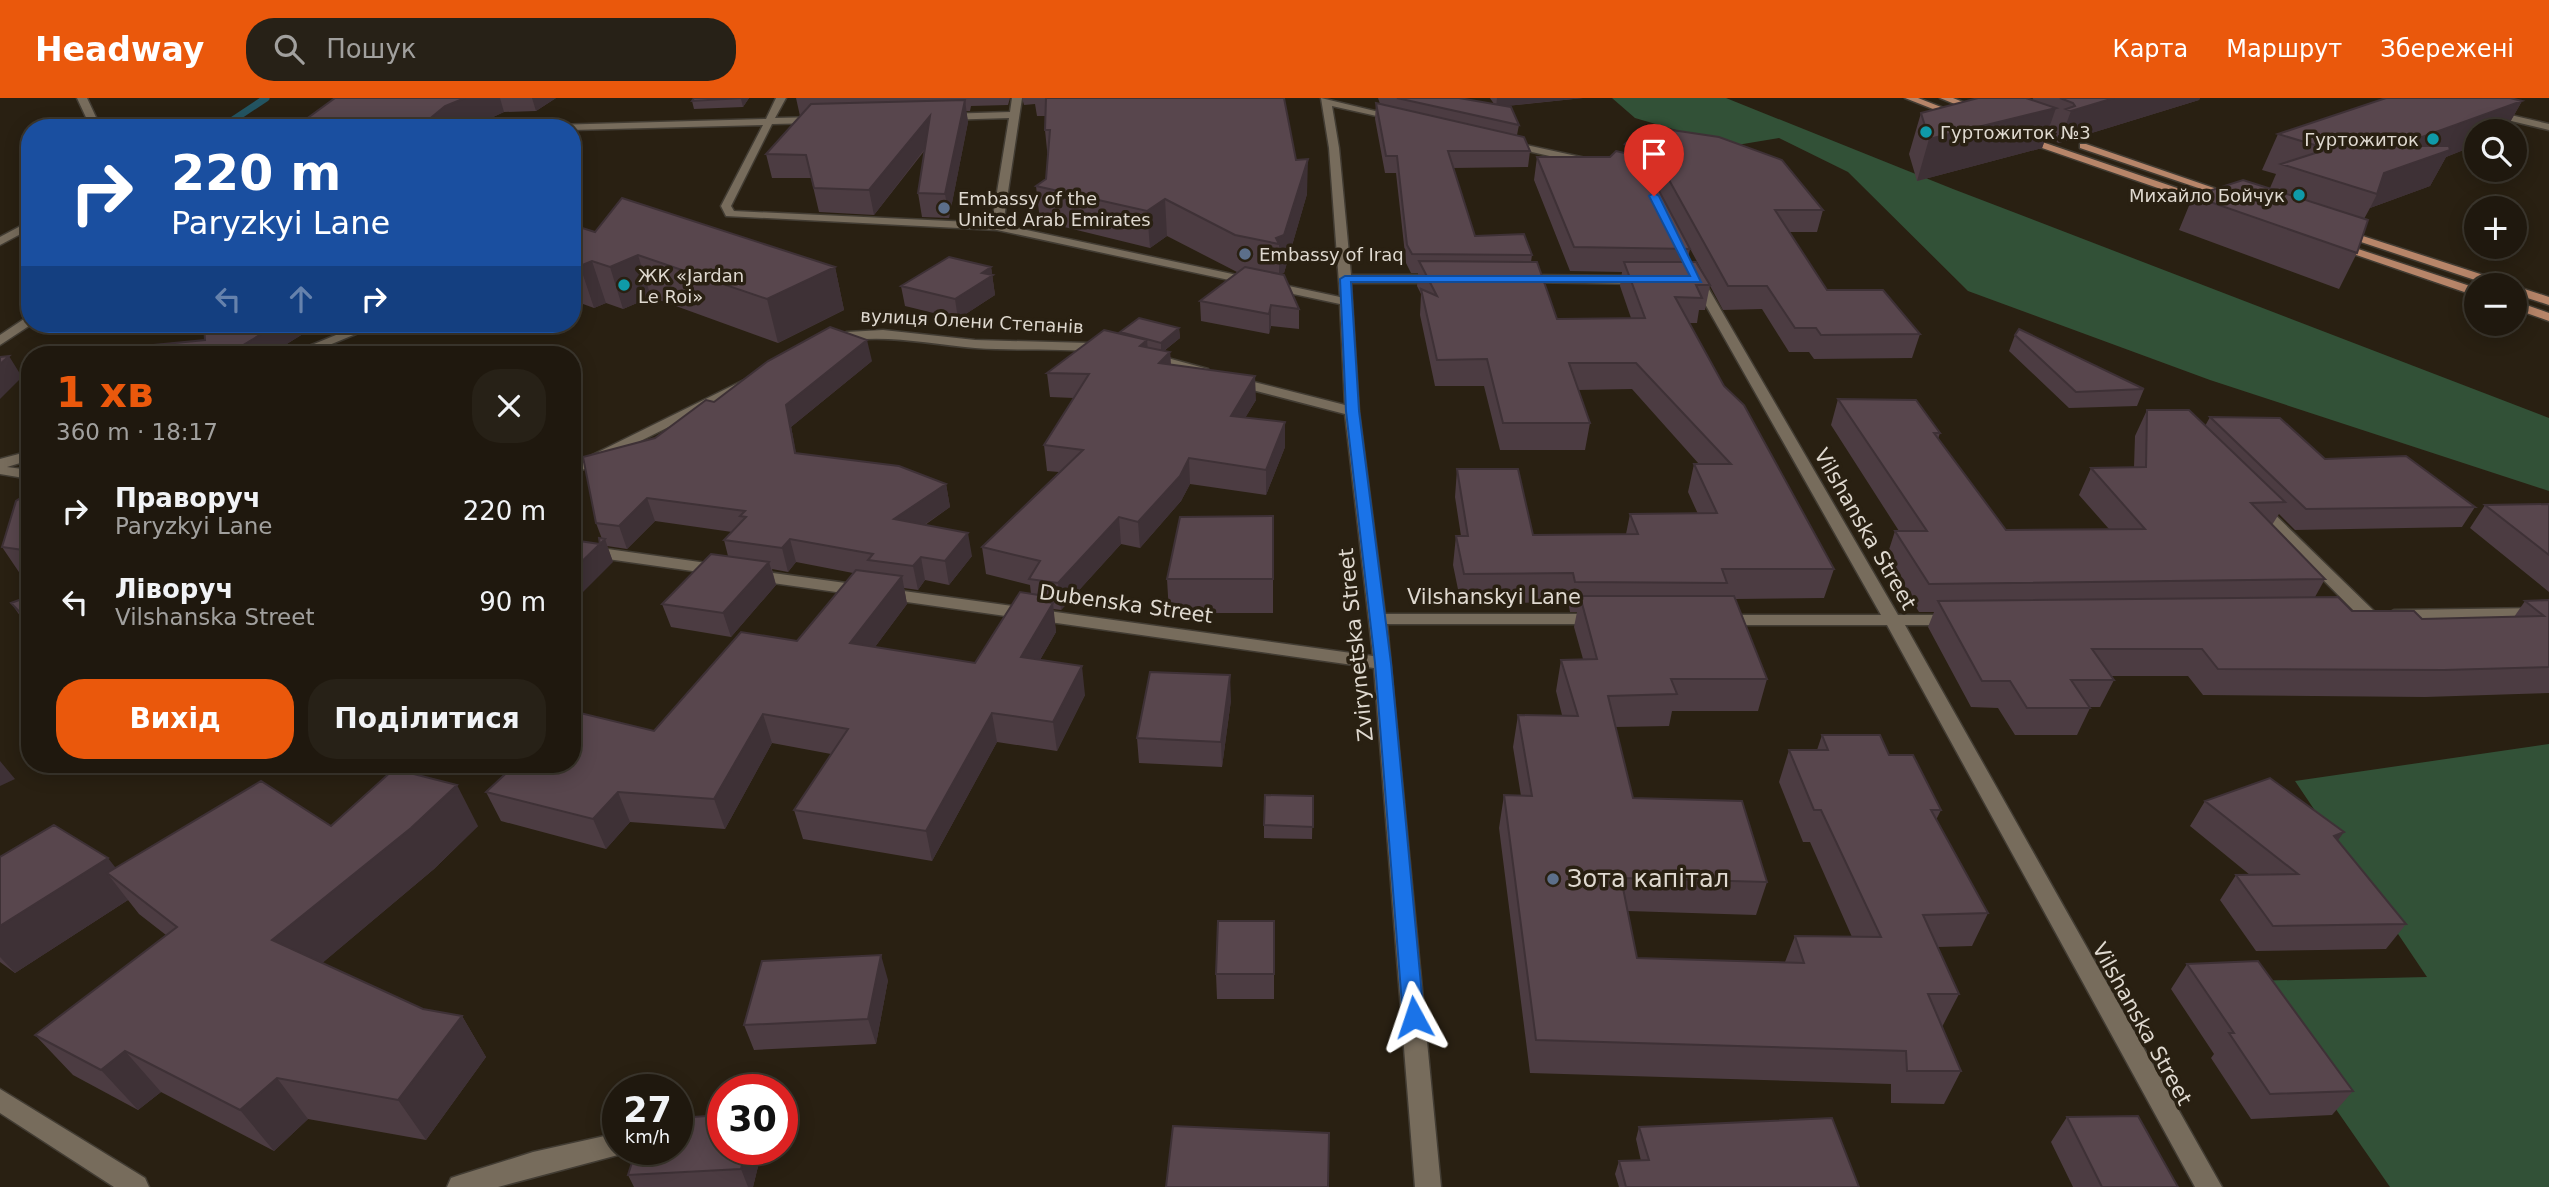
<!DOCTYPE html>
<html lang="uk">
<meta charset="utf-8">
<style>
body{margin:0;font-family:"DejaVu Sans",sans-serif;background:#272117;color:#f1f3f6;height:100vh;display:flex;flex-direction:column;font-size:26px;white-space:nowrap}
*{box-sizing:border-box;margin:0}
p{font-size:23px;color:#a1a09e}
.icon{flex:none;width:38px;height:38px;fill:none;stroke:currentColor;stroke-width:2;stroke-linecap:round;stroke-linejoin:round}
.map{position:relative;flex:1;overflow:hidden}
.panel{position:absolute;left:21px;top:248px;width:560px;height:427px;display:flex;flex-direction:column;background:#1f180e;border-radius:28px;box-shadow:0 4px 18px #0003,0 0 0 2px #3c372e}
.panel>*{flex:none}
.top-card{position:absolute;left:21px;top:21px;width:560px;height:214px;border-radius:28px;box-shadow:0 4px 18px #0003,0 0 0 2px #3c372e;background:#1a4fa0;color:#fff;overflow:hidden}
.buttons{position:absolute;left:2464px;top:21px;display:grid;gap:14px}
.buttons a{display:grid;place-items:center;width:63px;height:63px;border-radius:50%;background:#1f180e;box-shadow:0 4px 18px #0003,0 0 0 2px #3c372e;font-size:35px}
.speed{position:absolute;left:602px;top:976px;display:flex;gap:14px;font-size:35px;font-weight:700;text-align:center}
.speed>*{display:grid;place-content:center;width:91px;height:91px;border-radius:50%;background:#1f180e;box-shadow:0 4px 18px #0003,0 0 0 2px #3c372e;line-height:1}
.speed small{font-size:18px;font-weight:400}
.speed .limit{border:10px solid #d22;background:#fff;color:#111}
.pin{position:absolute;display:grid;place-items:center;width:60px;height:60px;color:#fff;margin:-72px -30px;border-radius:50% 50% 50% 0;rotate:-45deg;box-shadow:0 0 7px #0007}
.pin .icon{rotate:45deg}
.me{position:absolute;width:77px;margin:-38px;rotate:355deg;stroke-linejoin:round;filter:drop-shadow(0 0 5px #0008)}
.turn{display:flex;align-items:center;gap:24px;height:147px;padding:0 35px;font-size:32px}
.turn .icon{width:91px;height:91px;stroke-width:2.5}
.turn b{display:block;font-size:49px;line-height:60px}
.lanes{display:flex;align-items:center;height:66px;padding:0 35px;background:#0003;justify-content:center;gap:35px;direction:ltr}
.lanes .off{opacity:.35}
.round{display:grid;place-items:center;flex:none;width:74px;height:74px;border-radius:28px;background:#272117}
.overview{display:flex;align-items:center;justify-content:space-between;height:119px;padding:0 35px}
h1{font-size:42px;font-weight:700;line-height:52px;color:#ea580c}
.primary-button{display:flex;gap:14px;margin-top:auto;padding:14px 35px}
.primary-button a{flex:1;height:80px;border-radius:28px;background:#ea580c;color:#fff;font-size:28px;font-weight:700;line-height:80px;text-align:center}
.primary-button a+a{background:#272117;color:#f1f3f6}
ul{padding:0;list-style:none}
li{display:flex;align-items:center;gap:21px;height:91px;padding:0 35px}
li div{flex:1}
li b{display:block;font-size:26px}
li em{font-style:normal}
header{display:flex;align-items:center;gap:42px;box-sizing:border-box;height:98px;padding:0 35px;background:#ea580c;color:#fff}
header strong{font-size:33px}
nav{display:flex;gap:38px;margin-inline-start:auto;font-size:24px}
.search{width:490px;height:63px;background:#272117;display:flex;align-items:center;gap:18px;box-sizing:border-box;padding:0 24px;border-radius:28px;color:#a1a09e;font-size:26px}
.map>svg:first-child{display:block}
</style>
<header>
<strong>Headway</strong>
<div class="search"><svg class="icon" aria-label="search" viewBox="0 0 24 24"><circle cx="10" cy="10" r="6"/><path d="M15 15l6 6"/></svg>Пошук</div>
<nav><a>Карта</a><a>Маршрут</a><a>Збережені</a></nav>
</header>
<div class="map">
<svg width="2549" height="1089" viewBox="0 0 2549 1089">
<rect width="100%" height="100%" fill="#292012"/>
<path fill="#325137" d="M1612,0H1726L1953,91L2549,320V393L2210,282L1968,193L1848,74L1779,40L1731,48L1635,20Z
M2549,646V1089H2390L2247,883L2427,879L2295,683Z"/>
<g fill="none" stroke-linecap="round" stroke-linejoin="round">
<path stroke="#235461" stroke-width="7" d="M221,30L266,0"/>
<defs>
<path id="street" d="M77,0H87L101,30H91Z
M776,0H786L775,20L818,19L823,22L818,25L772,26L731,108L734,113L992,125L1009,20L944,22L939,19L944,16L1010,14L1012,0H1022L1003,127L1340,199L1329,50L1321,0L1404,20L1399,23L1332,8L1339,50L1351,177H1441L1447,181L1441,185H1351L1359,313L1385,516H1600L1609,521L1600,526H1387L1441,1089H1415L1374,570L752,482L744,477L752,472L1373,558L1345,316L1229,286L1227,283L1234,279L1345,307L1340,206L997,132L726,118L721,108L763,27L572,32V30H549L554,27L766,21Z
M2489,12L2549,26V32L2486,17V13Z
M1508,43L1590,61L1595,64L1590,67L1505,48V44Z
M30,123V131L0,147V139Z
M1522,177L1644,178L1650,182L1644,186L1518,184V178Z
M1693,178L1703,181L1898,517H1953L1962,522L1953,527H1905L2222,1089H2195L1887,527H1719L1710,522L1719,517H1881L1691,181Z
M363,226H380L305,257H287Z
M883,232L975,242L1089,245L1105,246L1111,250L1105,254C1062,250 1018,253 975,250C926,246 879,234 830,246L824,242L847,234Z
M1149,255L1208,271L1210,274L1203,278L1144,262V256Z
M746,281L753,285L751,288L572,377V367Z
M30,353V362L7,369L30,372V381L0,376V361Z
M2259,404L2264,406L2374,513L2377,517L2374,521H2362L2254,412L2251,409Z
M572,446L721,467L729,472L721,477L572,456Z
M2549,510V520L2394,522L2385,517L2394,512Z
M0,991L145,1080L149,1089H114L0,1015Z
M618,1035V1052H628L618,1057L498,1089H447L451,1080L460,1077L533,1054Z"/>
<path id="secondary" d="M30,217L32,226L0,247V237Z"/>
<path id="primary" d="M1905,0H1918L1964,18L1956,20Z
M1940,0H1953L1985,13L1977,15Z
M2022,37L2218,104L2219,106L2210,108L2019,42L2017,40Z
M2080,46H2086L2240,99L2231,101L2080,50Z
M2338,130L2505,184L2507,187H2490L2334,135V131Z
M2337,144L2476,190V198L2333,149L2331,147Z
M2515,188L2549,199V207L2515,196Z
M2515,203L2549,215V223L2515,211Z"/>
</defs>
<use href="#street" stroke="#423c33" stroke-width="3"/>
<use href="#secondary" stroke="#423c33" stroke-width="3"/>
<use href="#primary" stroke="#423c33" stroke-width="3"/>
<use href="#street" fill="#776c5c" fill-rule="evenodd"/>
<use href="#secondary" fill="#776c5c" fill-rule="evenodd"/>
<use href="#primary" fill="#b78569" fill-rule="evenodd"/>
</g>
<path fill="#4c3c42" d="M335,0H556L536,13L504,14L469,30H294Z
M694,0H749L743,9L694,11L692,3Z
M796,0H1010L1008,7L971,8L970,13H966L968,24L949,120L922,119L918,95L925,52L874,117L819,114L811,80H772L766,56L800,18Z
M1022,0H1284L1296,62L1307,96L1284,175L1280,176L1299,211V231L1271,228L1269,236L1201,223L1200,203L1237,174L1167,138L1150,150L1040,123L1036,88L1046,81L1048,62L1045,32V18H1037L1035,6L1024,7Z
M1378,0H1459L1494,6L1490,0H1583L1506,8L1519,27L1517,37L1530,53L1528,69L1453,70L1475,138L1532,157L1531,164L1557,221L1631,220L1620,188L1622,174L1570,173L1534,82L1537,59H1610L1624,55L1625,46L1645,28L1823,112L1817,134H1789L1827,192L1920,236L1912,260L1814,261L1809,254H1789L1762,211L1723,212L1649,74L1690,151L1687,164L1710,187L1705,212H1699L1697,225H1689L1724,288L1834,471L1824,500L1735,501L1767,581L1758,613H1672L1669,628L1615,629L1633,700L1767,784L1756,817L1627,813L1637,860L1785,864L1795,838L1852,839L1810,744H1803L1779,684L1789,652H1817L1822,637L1889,657L1941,712L1936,722L1988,815L1972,848L1938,849L1959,896L1942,929L1961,973L1944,1006L1891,1005V986L1530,975L1499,730L1504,697L1521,698L1513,649L1518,617H1562L1556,593L1561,562L1583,561L1574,529L1577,514H1570L1568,504L1461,506L1453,467L1456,438H1461L1455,399L1457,371L1533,437L1626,436L1630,416H1698L1688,394L1694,366H1699L1632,291L1578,292L1590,325L1585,352H1500L1484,288H1435L1420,217L1421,196L1417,188L1418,175H1411L1406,165L1396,75H1385L1375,21L1376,5L1380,6Z
M2033,0H2200L2199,2L2059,45L2054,43L2057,35L2049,32L2042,50L1917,83L1909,56L1921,15L2032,2Z
M2522,3L2505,33H2476V47L2446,59L2430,88L2370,110L2364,121L2357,155L2339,191L2179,132L2193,98L2270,90L2276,76L2262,72L2278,36Z
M572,129L595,134L835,169L844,212L778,245L651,199L623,211L606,205L594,210L572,202Z
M991,169L995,197L958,221L905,208L901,188Z
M204,226H319L269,257H160L154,247L205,242Z
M1179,230L1180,240L1164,253L1170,254L1171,266L1256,302L1245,320L1285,349L1266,397L1190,386L1181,403L1140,450L1121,446L1061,512L1053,511L1056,534L1040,562L1085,597L1057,653L997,644L932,763L803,741L794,712L831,656L772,645L725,731L630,724L606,751L501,723L486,694L654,633L797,543L853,475L796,464L788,474L772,471L776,487L731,539L671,529L662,506L728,458L724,442L732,434L655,423L627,451L607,448L613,464L600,446L602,441L596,425L655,340L714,304L872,263L791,329L796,356L946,386L950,409L925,427L972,458L949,487L925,482L918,492L904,490L907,506L875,549L975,565L1031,496L1030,487L986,476L982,449L1059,374L1047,373L1044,347L1074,300L1050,299L1047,275L1120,236V234Z
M2015,237L2144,291L2137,308L2069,310L2009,253Z
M1838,301L1940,335L1938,341L2006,432L2109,431L2079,397L2091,370L2134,369L2135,338L2147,312L2205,328L2210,319L2325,361L2475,409L2462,429L2295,432L2279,416L2272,427L2325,481L2315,499L2352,513L2422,521L2514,519L2525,503L2549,502V595L2425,599L2203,597L2188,578H2110L2114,582L2100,609H2089L2090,610L2077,637H2015L1998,610L1971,609L1928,529L1934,514H1919L1886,461L1895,433H1899L1831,327Z
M30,394V483H25L2,449Z
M2549,406V494L2470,430L2485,407Z
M1273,418V515H1169L1167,481Z
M30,498V532L11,505Z
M1231,602L1222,669L1139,665L1137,640Z
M1313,698L1312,741L1264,740V727Z
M2205,703L2338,743L2406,826L2386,851L2256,853L2220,802L2236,777H2250L2190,728Z
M331,728H478L434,771L322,865L423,911L462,918L486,959L426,1042L308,1021L274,1053L161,994L138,1012L73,977L35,937L166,837L139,816L128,802L15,875L0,864V759L116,770Z
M1274,823V901H1217L1216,876Z
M2187,866L2353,993L2332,1017L2251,1021L2211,960L2214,956L2171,891Z
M888,882L876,946L754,952L744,927Z
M2067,1019L2178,1089H2073L2051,1044Z
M1639,1029L1859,1089H1619L1615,1076L1619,1063H1641L1636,1041Z
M723,1052H762L753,1089H634L628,1077Z"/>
<path fill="#3e3136" d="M465,0H500L504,14L469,30H422L421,28L445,8Z
M532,0H556L536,13Z
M742,0H749L743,9L741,1Z
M1497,0H1583L1496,9Z
M2114,0H2200L2199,2L2059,45L2071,13Z
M965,2L968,24L949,120L945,96Z
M2522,3L2505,33H2476V47L2446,59L2430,88L2370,110L2377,96L2373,95L2397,48Z
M2056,10L2042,50L1917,83L1929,41Z
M930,18L933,40L874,117L869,92Z
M1308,61L1307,96L1284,175L1279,176V146L1276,140Z
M1165,101L1167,138L1150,150L1147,113Z
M638,157L651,199L623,211L610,169Z
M592,163L606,205L594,210L580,168Z
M835,169L844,212L778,245L767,201Z
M991,169L995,197L958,221L955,201L982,175Z
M1271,207V228L1269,236V216Z
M278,226H319L269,257H237L235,252Z
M1179,230L1180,240L1161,255V245Z
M867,242L872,263L791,329L801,378L786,307Z
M1147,242L1149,265L1140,248Z
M1170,254L1171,279L1159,265Z
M9,258L22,279L0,301V266Z
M1255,278L1256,302L1231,343V318Z
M1285,324V349L1266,397V372Z
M1189,360L1190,386L1181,403L1140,450L1138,424Z
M946,386L950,409L899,444L894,421Z
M647,400L655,423L627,451L619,428Z
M1119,419L1121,446L1061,512L1058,485Z
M968,435L972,458L949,487L945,463Z
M605,441L613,464L572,505V473Z
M790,441L796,464L788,474L782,450Z
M921,459L925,482L918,492L913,468Z
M769,464L776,487L731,539L723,515Z
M902,478L907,506L857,573L850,545Z
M1045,498L1047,515L1053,505L1056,534L1025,588L1021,559L1039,503Z
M1082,568L1085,597L1057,653L1053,624Z
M1230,577L1231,602L1222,669L1221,644Z
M992,615L997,644L932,763L926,733Z
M763,616L772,645L725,731L714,701Z
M0,663L15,681L0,688Z
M457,687L478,728L434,771L301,883L272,842Z
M618,694L630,724L606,751L593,721Z
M2344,734L2326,759L2334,738Z
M108,760L136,796L107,775L128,802L15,875L0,859V828Z
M881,857L888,882L876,946L868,921Z
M462,918L486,959L426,1042L398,1002Z
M125,953L161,994L138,1012L101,972Z
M277,980L308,1021L274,1053L240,1012Z
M746,1052H762L753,1089H748L741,1071Z"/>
<path fill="#58464d" stroke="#3e3136" stroke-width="2" d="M335,0H465L445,8L421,28H372L370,30H294Z
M694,0H742L692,3Z
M1046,0H1284L1296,62L1308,61L1284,137L1276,140L1279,146L1235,137L1165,101L1147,113L1036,88L1046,81L1050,32H1045Z
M1397,0H1459L1511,9L1519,27Z
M1978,0H2026L2056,10L1929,41L1921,15Z
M2060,0H2114L2071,13L2066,11L2075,8L2073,5Z
M2386,0H2510L2522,3L2397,48H2449L2450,52L2384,75L2377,96L2281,66L2328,51L2278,36Z
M965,2L945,96L918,95L930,18L869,92L814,90L806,57L766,56L811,6Z
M1376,5L1524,39L1530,53H1448L1475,138L1524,136L1532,157L1412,156L1407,147L1397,58H1386Z
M1645,28L1719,39L1782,62L1823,112H1775L1827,192H1883L1920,236L1821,237L1816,230H1795L1767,188H1728L1653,53L1625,46Z
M1616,53L1641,59L1690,151L1574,149L1537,59H1610Z
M2243,82L2368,122L2357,155L2193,98Z
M622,100L835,169L767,201L638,157L610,169L592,163L580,168L572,165V129L576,128L595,134Z
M949,159L991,169L982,175L993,177L955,201L901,188Z
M1419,163L1537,164L1557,221L1645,220L1624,164H1696L1710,187H1696L1702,200L1675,199L1724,288L1744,307L1834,471H1722L1727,485L1575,484L1573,475L1464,476L1456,438H1468L1457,371H1518L1533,437L1638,436L1630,416L1717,415L1694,366H1731L1636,265H1569L1590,325H1503L1487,261L1437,262L1421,191L1437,198Z
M1245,169L1284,177L1299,211L1271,207L1269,216L1200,203Z
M1139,220L1179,230L1161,245L1120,234Z
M204,226H278L235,252L237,257H174L154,247L205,242Z
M830,229L867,242L786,307L795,355L899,368L946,386L894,421L968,435L945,463L921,459L913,468L868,462L873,456L790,441L782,450L724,442L746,419L740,418L745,413L647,400L619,428L596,425L583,359L655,340L706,302L714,304L768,263Z
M2019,231L2144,291L2076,294L2015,237Z
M1104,232L1147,242L1140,248L1170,254L1159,265L1255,278L1231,318L1285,324L1266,372L1189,360L1180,378L1138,424L1119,419L1058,485L1029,481L1040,463L982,449L1083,352L1044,347L1089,276L1047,275Z
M297,255L305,257H290Z
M9,258L0,266V259Z
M1838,301L1916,302L1940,335H1934L2006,432L2145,431L2091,370L2146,369L2147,312H2189L2285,404L2251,405L2325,481L1929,486L1895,433H1927Z
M2210,319L2280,320L2325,361L2406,358L2475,409L2306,411Z
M30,394V453L2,449L16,403Z
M2549,406V457L2485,407Z
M1273,418V481H1167L1180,419Z
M599,440L605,441L572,473V442L600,446Z
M711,456L769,464L723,515L662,506Z
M856,472L902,478L850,545L975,565L1020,494L1045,498L1039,503L1053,505L1021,559L1082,568L1053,624L992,615L926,733L794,712L848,631L763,616L714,701L618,694L593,721L486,694L515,667H572V613L654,633L741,534L797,543Z
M30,498V525L11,505Z
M1580,498H1734L1767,581H1671L1677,596L1608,598L1633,700L1742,703L1767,784L1621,780L1637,860L1804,865L1795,838L1881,839L1821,712H1814L1789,652H1828L1822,637H1880L1889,657H1913L1941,712H1931L1988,815L1923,817L1959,896H1928L1961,973H1907L1906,953L1536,942L1504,697L1532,698L1518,617L1578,618L1561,562L1597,561Z
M2338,499L2352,513H2414L2422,521L2544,518L2525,503L2549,502V569L2444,572L2218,571L2202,551H2092L2114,582H2071L2090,610H2027L2010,583H1982L1938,503Z
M1150,574L1230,577L1221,644L1137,640Z
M394,671L457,687L411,730L272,842L423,911L462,918L398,1002L277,980L240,1012L125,953L101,972L35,937L177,829L107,775L261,683L331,728Z
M2270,680L2344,734L2334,738L2406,826L2273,828L2236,777L2298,776L2205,703Z
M1265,697L1313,698V729L1264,727Z
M54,727L108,760L0,828V759Z
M1218,823H1274V876H1216Z
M881,857L868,921L744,927L762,863Z
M2258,863L2353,993L2270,996L2229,935H2234L2187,866Z
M723,1017V1052H746L741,1071L628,1077L636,1052H677V1020Z
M2138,1018L2178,1089H2102L2067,1019Z
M1832,1020L1859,1089H1626L1619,1063L1649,1062L1639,1029Z
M1173,1028L1329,1035L1328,1089H1166Z"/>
<path fill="#1a73e8" stroke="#114b97" stroke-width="2" d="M1654,95L1659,98L1701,184H1351L1359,313L1391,565L1424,919L1421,925L1414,928L1406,925L1403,919L1375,565L1346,313L1340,181L1345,178H1690L1649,98Z"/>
<g fill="#0f9aa8" stroke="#292012" stroke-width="2.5">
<circle cx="1926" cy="34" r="7"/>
<circle cx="2433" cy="41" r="7"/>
<circle cx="2299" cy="97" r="7"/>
<circle cx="624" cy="187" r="7"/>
</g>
<g fill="#5c6f8a" stroke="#292012" stroke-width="2.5">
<circle cx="944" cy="110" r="7"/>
<circle cx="1245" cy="156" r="7"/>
<circle cx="1553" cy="781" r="7"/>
</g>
<g text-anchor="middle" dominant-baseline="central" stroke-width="7" stroke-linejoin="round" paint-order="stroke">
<g font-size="18" fill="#dfd9d0" stroke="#292012" text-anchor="start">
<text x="1940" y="34">Гуртожиток №3</text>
<text x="2419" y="41" text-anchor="end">Гуртожиток</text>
<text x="2285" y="97" text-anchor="end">Михайло Бойчук</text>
<text x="958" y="100">Embassy of the<tspan x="958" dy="21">United Arab Emirates</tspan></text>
<text x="1259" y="156">Embassy of Iraq</text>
<text x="638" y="177">ЖК «Jardan<tspan x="638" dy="21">Le Roi»</tspan></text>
</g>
<g font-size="18" fill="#dfd9d0" stroke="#292012">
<text transform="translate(972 223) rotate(3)">вулиця Олени Степанів</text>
</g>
<g font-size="21" fill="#dfd9d0" stroke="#292012">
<text transform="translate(1865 431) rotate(60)">Vilshanska Street</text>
<text x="1494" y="499">Vilshanskyi Lane</text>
<text transform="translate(1126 506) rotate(8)">Dubenska Street</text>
<text transform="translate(1356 547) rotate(-96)">Zvirynetska Street</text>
<text transform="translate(2142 926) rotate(61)">Vilshanska Street</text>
</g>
<g font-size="24" fill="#dfd9d0" stroke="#292012" text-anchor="start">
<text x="1567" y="781">Зота капітал</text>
</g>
</g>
</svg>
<div class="buttons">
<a><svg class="icon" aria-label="search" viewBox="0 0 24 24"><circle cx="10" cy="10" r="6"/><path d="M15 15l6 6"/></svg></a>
<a>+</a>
<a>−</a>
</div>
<div class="speed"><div>27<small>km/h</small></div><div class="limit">30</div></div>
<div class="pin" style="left:1654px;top:98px;background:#d93025"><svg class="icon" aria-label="arrive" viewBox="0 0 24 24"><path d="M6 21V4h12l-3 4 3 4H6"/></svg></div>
<svg class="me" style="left:1414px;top:919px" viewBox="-20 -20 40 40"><path d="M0-17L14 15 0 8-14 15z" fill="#1a73e8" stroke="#fff" stroke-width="4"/></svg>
<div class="top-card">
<div class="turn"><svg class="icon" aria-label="right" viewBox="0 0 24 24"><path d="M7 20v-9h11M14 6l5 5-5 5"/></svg><div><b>220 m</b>Paryzkyi Lane</div></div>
<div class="lanes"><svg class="icon off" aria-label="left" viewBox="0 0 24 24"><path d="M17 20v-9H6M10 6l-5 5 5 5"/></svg><svg class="icon off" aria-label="ahead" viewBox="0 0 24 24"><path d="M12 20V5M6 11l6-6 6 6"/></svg><svg class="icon" aria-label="right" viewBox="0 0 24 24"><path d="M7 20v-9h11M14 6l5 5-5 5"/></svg></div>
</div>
<section class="panel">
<div class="overview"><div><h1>1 хв</h1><p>360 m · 18:17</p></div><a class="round"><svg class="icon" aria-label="close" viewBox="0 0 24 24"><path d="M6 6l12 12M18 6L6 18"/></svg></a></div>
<ul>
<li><svg class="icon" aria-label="right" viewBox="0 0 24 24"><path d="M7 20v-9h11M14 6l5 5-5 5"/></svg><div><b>Праворуч</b><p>Paryzkyi Lane</p></div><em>220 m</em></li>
<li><svg class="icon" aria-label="left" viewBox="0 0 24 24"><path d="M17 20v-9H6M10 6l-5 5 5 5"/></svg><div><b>Ліворуч</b><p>Vilshanska Street</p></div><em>90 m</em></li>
</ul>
<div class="primary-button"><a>Вихід</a><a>Поділитися</a></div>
</section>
</div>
